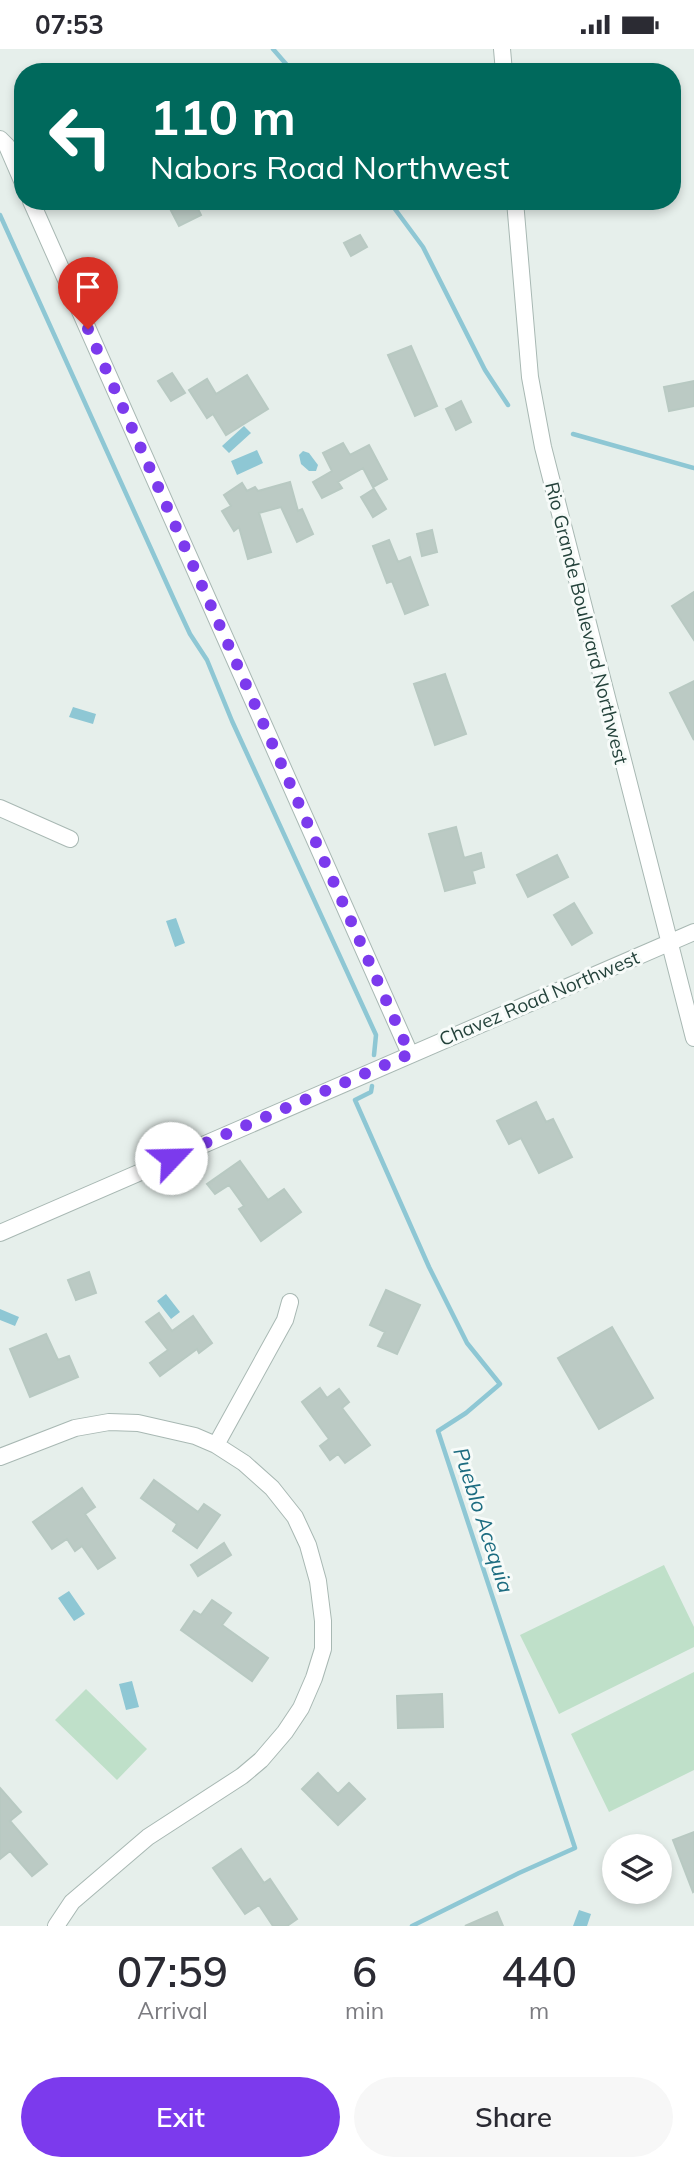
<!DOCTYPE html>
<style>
body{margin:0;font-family:Mulish,sans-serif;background:#f7f7f7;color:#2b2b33;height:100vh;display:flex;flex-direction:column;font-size:26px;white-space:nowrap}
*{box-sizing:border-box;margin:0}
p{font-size:23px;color:#7c7c81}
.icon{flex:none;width:38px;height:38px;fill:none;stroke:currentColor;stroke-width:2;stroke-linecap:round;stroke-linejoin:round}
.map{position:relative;height:1877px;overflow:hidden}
.sheet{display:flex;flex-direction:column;background:#fff;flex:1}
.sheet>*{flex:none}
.hud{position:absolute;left:14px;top:14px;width:667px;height:147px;border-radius:28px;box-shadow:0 4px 10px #0003;background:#00695c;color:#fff;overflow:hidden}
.fabs{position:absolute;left:602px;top:1785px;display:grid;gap:14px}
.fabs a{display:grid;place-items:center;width:70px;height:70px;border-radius:50%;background:#fff;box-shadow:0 4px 10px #0003;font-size:35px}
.pin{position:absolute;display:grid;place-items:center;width:60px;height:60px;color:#fff;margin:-72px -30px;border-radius:50% 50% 50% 0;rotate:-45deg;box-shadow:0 0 7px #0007}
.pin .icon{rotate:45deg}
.me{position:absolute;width:77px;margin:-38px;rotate:66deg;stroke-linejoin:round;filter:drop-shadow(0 0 5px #0008)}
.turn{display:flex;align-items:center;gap:24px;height:147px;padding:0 21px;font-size:32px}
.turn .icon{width:91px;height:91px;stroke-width:2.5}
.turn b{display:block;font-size:49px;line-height:60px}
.eta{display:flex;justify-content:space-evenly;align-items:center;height:119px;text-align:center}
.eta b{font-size:42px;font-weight:600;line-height:49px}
.button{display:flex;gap:14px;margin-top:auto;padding:14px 21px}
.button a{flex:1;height:80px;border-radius:42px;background:#7c3aed;color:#fff;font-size:28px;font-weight:600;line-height:80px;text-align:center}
.button a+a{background:#f7f7f7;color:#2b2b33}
.status{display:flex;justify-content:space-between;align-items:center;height:49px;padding:0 35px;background:#fff;direction:ltr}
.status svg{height:19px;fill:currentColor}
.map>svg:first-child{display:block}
</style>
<div class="status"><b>07:53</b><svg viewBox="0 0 49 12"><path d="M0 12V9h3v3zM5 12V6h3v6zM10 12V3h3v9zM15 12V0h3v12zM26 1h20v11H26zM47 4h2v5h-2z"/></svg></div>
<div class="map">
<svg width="694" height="1877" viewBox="0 0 694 1877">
<rect width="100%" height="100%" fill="#e6efeb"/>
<path fill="#bfe0c9" d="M664,1516L694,1578V1598L559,1665L520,1586Z
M694,1623V1721L609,1763L571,1685Z
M86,1640L147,1700L117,1731L55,1671Z"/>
<path fill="#8ec7d4" d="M244,377L251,384L229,404L222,397Z
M257,401L263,414L237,426L231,412Z
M303,402L309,404L318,416L316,422H309L301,415L299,406Z
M73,658L96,665L93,675L69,668Z
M176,869L185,894L175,898L166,872Z
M166,1245L180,1263L171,1270L157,1252Z
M0,1260L19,1268L15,1277L0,1271Z
M69,1542L85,1565L74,1572L58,1549Z
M132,1632L139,1658L126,1661L119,1635Z
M579,1861L591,1865L587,1877H573Z"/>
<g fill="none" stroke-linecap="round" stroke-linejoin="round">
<path stroke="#8ec7d4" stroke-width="4.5" d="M273,0L293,23
M389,152L423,198L485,321L508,356
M0,166L176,555L190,585L207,611L232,672L376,986L374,1006
M573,385L694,419
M372,1037L371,1043L355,1051L429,1218L467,1294L500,1335L466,1364L438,1382L575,1799L519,1824L412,1877"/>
</g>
<path fill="#bbcac4" stroke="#b8c9c2" stroke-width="2" d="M166,152H194L201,166L179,177Z
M360,186L367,198L351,207L344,194Z
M411,297L437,357L415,367L388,306Z
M172,324L185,344L171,352L158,332Z
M247,326L268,360L226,386L213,365L207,369L189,341L207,330L216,345Z
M694,332V357L669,362L664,338Z
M461,352L471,373L456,381L446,360Z
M343,394L350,406L369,396L387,430L373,438L363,419L338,433L342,439L322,449L313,433L332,422L323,404Z
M290,433L298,462L302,460L313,485L297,493L281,458L259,464L271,503L248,510L239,478L234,482L222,462L231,457L224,446L242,434L247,442L255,438L258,442Z
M374,440L386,460L373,468L361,448Z
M432,481L437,503L422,507L417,485Z
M389,491L398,513L410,508L428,556L405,565L392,532L387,534L373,497Z
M694,543V591L672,557Z
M445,625L466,685L435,696L414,635Z
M694,632V691L670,644Z
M456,778L464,809L481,804L484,818L472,822L475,834L445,842L429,785Z
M557,806L568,828L528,848L517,826Z
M574,854L592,884L572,896L554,866Z
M536,1053L546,1073L553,1070L572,1108L539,1124L521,1089L509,1095L497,1072Z
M240,1112L268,1151L284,1140L301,1163L261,1192L239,1160L244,1157L229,1136L215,1145L207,1135Z
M89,1223L96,1244L76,1251L68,1231Z
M386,1241L420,1256L397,1305L378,1297L385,1283L370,1276Z
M159,1264L172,1282L193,1267L212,1294L199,1304L197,1300L160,1327L150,1314L168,1301L146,1273Z
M612,1278L653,1349L599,1380L558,1309Z
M46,1285L58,1311L69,1307L78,1328L30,1348L10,1300Z
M320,1339L327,1349L339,1340L349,1353L342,1359L370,1396L345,1414L338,1405L330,1411L320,1397L329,1390L302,1353Z
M154,1431L198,1463L204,1455L220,1466L197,1499L173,1482L177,1475L141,1449Z
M82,1439L95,1458L85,1465L115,1509L98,1520L82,1497L75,1502L67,1490L52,1500L33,1473Z
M224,1494L231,1506L198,1527L191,1516Z
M212,1551L231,1564L222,1576L268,1609L252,1632L181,1581L194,1562L201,1566Z
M442,1645L443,1678L398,1679L397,1647Z
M318,1724L338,1745L349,1734L365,1750L338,1776L302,1740Z
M0,1739L21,1763L10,1772L47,1815L32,1827L10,1802L0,1810Z
M694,1783V1842L693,1843L673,1791Z
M241,1800L264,1834L270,1830L297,1870L287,1877H273L259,1856L245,1865L213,1819Z
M497,1863L503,1877H465Z"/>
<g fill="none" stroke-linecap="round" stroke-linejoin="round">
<defs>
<path id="minor" d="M502,0L504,23
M0,90L7,97L23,134
M31,152L410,1005
M515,152L530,328L543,398L694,989
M0,759L70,790
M0,1184L694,883
M216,1396L285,1271L290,1253
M0,1408L75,1379L109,1373L138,1374L195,1387L216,1396L244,1414L272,1439L295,1468L308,1496L318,1532L323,1572V1600L314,1629L301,1659L285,1683L261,1711L242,1727L148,1788L72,1853L56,1877"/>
</defs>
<use href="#minor" stroke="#a8b8b3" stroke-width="18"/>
<use href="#minor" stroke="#fff" stroke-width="16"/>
</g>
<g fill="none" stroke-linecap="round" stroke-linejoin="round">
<path stroke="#7c3aed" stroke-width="12" stroke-dasharray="0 21.6" d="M88,280L410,1005L171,1109"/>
</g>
<g text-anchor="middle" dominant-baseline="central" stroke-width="6" stroke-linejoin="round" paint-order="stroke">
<g font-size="19" fill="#24423b" stroke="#f7fbf9">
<text transform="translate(587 574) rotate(76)">Rio Grande Boulevard Northwest</text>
<text transform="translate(539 949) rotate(-23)">Chavez Road Northwest</text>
</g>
<g font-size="21" font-style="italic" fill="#1c6c80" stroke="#f7fbf9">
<text transform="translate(484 1471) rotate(72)">Pueblo Acequia</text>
</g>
</g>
</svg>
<div class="fabs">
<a><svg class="icon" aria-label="layers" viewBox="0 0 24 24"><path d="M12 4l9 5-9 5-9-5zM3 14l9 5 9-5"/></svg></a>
</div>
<div class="pin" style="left:88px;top:280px;background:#d93025"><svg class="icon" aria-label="arrive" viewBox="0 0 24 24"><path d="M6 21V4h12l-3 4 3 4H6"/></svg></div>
<svg class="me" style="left:171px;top:1109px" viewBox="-20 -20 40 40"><circle r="19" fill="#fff"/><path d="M0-13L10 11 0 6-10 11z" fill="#7c3aed"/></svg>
<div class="hud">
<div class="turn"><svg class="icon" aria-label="left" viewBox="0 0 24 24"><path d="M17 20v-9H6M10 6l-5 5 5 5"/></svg><div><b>110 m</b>Nabors Road Northwest</div></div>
</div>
</div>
<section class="sheet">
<div class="eta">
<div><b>07:59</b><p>Arrival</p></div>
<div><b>6</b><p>min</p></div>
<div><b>440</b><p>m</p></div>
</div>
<div class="button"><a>Exit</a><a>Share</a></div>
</section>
